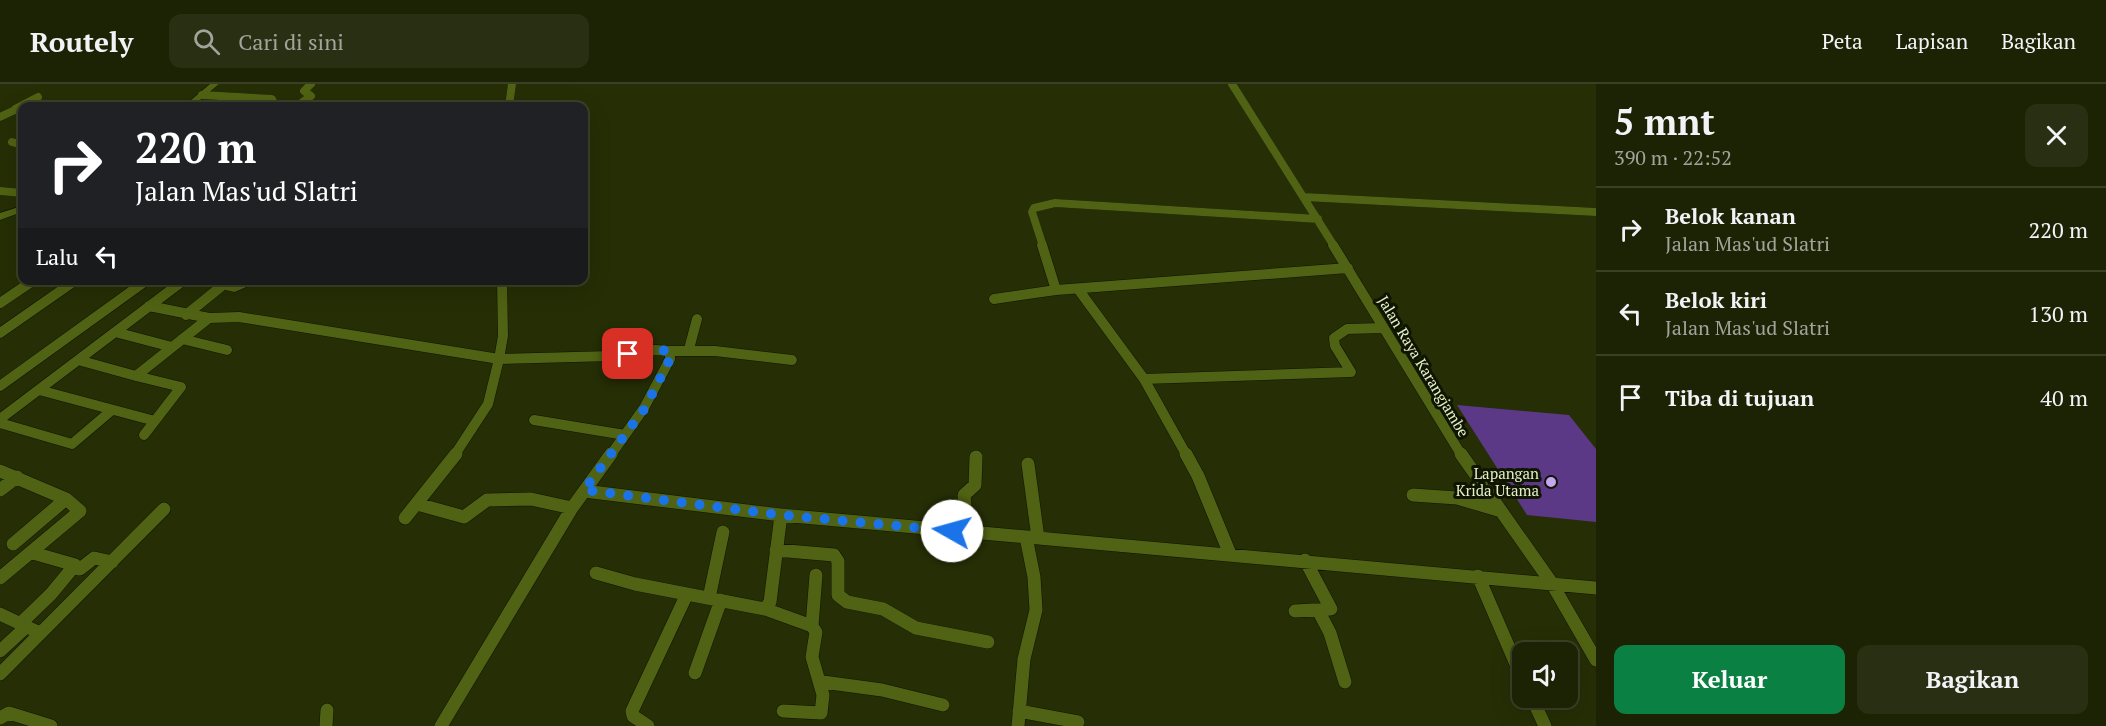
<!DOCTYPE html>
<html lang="id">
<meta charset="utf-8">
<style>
body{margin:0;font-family:"PT Serif",serif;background:#292f13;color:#f1f3f6;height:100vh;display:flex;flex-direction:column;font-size:22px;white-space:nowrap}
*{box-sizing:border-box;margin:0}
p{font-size:20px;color:#a0a49a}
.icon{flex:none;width:33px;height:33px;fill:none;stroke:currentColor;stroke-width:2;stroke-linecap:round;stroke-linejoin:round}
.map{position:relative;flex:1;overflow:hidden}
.side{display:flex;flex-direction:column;background:#1c2204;width:510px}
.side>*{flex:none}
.guide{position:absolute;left:18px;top:18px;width:570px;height:183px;border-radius:12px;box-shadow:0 6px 24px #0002,0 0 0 2px #3a3f26;background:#202124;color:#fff;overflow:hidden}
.controls{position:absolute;left:1512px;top:558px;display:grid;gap:12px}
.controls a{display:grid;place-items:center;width:66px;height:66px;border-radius:12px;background:#1c2204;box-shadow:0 6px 24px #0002,0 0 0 2px #3a3f26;font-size:30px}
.pin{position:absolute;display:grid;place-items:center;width:51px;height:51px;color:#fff;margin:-26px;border-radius:12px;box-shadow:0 3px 9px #0006}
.me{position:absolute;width:66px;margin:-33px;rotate:277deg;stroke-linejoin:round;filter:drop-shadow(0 0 4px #0008)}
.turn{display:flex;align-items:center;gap:21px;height:126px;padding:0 18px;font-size:27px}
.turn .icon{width:78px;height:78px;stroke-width:2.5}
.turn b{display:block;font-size:42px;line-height:51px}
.then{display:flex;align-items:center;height:57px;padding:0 18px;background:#0003;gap:12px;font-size:22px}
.round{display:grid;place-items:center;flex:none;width:63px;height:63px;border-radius:12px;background:#292f13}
.overview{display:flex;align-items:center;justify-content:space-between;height:102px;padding:0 18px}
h1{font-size:36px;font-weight:800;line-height:45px}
.button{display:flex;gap:12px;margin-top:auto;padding:12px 18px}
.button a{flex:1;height:69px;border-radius:12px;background:#0b8043;color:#fff;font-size:24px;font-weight:800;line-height:69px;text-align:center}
.button a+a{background:#292f13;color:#f1f3f6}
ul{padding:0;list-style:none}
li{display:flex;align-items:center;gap:18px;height:84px;padding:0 18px;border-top:2px solid #3a3f26}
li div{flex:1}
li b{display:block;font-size:22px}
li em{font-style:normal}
header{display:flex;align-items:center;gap:36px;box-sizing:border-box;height:84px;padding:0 30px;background:#1c2204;border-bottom:2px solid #3a3f26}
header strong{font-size:28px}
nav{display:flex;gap:33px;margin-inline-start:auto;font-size:21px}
.search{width:420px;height:54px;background:#292f13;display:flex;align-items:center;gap:15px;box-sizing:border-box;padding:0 21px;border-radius:12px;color:#a0a49a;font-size:22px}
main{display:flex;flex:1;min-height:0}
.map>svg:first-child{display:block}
</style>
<header>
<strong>Routely</strong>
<div class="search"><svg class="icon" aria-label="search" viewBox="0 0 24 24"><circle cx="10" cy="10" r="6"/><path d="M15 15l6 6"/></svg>Cari di sini</div>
<nav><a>Peta</a><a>Lapisan</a><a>Bagikan</a></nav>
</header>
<main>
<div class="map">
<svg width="1596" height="642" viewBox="0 0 1596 642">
<rect width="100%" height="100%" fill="#252e05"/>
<path fill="#5c3987" d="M1457,321L1569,331L1596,365V438L1527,431Z"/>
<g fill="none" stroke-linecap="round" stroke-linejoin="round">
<defs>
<path id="minor-far2" d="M1232,0L1334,162
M202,11L272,15L275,22
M297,22L311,12L304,7L311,0
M509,22L512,0
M15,25L38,13
M0,33L17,25L22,26
M12,58L22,61
M0,107L22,109
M1304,113L1596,128
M1043,162L1032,128L1034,124L1055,119L1318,135"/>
<path id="minor-far1" d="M1042,161L1056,206
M1333,161L1462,372
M204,196L234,203L250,196
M502,196L503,252L499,275L612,272L655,266L670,267V275L644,324L610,372
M1078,205L1144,295L1187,372
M994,215L1056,206L1348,184
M0,219L34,196
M149,222L209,234L239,233L499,275L488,320L454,372
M186,231L223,201
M115,248L172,263
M0,249L76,196
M182,255L227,266
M689,265L697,235
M670,267H715L792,276
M78,276L136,292
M1144,295L1351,288L1335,262L1334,254L1347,245L1382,244
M0,302L147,196
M39,306L155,337
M0,335L184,196
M534,336L625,351
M0,339L72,360L112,326
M144,351L181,303L136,292L209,234"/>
<path id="minor" d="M1186,370L1198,392L1230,470
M1461,370L1551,498L1596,576
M1028,380L1038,454
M0,387L66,415L80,427L0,494
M0,406L17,393
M584,407L781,431L1596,504
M1413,411L1457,414L1498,426
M417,420L464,433L487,416L531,415L572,424
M405,434L456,370
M967,448L964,411L975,401L976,373
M13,460L66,415
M776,466L834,471L838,477V511L847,518L883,525L916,544L988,558
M73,484L80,485L94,474L112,478
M596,489L635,500L765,525L770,518L781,431
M1478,492L1522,594
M709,514L723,448
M765,525L812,542
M1318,526L1330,549L1345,598
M1295,527L1331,525L1305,476
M0,530L40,549
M20,540L51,510L75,481L33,469
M0,567L25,544
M695,589L721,516
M0,590L164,425
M823,598L882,606L943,621
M1532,614L1545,642
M783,627L821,629L823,611L812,573L816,548L812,542L816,491
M1019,627L1078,638
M0,634L9,629L51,642
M326,642L327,626
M441,642L572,424L611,370
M648,642L633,632L632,627L687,510
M1018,642L1024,575L1036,526L1034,493L1026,453"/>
<path id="tertiary" d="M210,0H219L193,22H184Z
M22,122V128L0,136V129Z"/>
</defs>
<use href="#minor-far2" stroke="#0f1501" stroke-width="8"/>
<use href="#minor-far1" stroke="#0f1501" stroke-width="11"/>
<use href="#minor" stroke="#0f1501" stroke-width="14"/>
<use href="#tertiary" stroke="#0f1501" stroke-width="1"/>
<use href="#minor-far2" stroke="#506213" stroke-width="8"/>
<use href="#minor-far1" stroke="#506213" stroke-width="10"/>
<use href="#minor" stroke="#506213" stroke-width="13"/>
<use href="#tertiary" fill="#506213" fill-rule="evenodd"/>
</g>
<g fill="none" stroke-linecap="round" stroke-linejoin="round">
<path stroke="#1a73e8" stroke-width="10" stroke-dasharray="0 18" d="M628,270L655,266L670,267V275L645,324L584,406L781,431L952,447"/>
</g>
<circle fill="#c4a7f1" stroke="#0f1500" stroke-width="2" cx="1551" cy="398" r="6"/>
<g text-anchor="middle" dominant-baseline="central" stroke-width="6" stroke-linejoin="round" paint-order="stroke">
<g font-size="15" fill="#e4f0ca" stroke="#0f1500">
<text transform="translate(1424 282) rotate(59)">Jalan Raya Karangjambe</text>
</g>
<g font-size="15" fill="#e4f0ca" stroke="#0f1500" text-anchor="end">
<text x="1539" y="389">Lapangan<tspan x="1539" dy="17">Krida Utama</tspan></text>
</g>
</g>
</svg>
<div class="controls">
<a><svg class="icon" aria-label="sound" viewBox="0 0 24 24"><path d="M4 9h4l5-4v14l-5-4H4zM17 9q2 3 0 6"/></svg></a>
</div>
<div class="pin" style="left:628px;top:270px;background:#d93025"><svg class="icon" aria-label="arrive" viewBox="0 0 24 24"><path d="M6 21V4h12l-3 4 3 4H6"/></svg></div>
<svg class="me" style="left:952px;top:447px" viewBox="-20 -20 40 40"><circle r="19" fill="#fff"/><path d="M0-13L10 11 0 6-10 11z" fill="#1a73e8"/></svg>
<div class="guide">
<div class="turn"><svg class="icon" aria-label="right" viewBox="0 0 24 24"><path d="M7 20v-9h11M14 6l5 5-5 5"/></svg><div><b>220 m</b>Jalan Mas'ud Slatri</div></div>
<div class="then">Lalu<svg class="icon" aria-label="left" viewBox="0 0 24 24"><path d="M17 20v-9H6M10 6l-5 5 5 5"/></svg></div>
</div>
</div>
<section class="side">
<div class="overview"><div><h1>5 mnt</h1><p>390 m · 22:52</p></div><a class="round"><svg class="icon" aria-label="close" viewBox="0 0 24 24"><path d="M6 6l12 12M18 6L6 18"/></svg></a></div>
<ul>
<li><svg class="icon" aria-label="right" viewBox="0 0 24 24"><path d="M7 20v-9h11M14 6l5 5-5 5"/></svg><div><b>Belok kanan</b><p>Jalan Mas'ud Slatri</p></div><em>220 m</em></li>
<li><svg class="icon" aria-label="left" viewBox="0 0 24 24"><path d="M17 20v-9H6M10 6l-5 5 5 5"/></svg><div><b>Belok kiri</b><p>Jalan Mas'ud Slatri</p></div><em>130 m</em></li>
<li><svg class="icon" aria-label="arrive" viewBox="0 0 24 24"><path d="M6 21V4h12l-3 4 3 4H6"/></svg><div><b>Tiba di tujuan</b></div><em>40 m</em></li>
</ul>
<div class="button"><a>Keluar</a><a>Bagikan</a></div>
</section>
</main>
